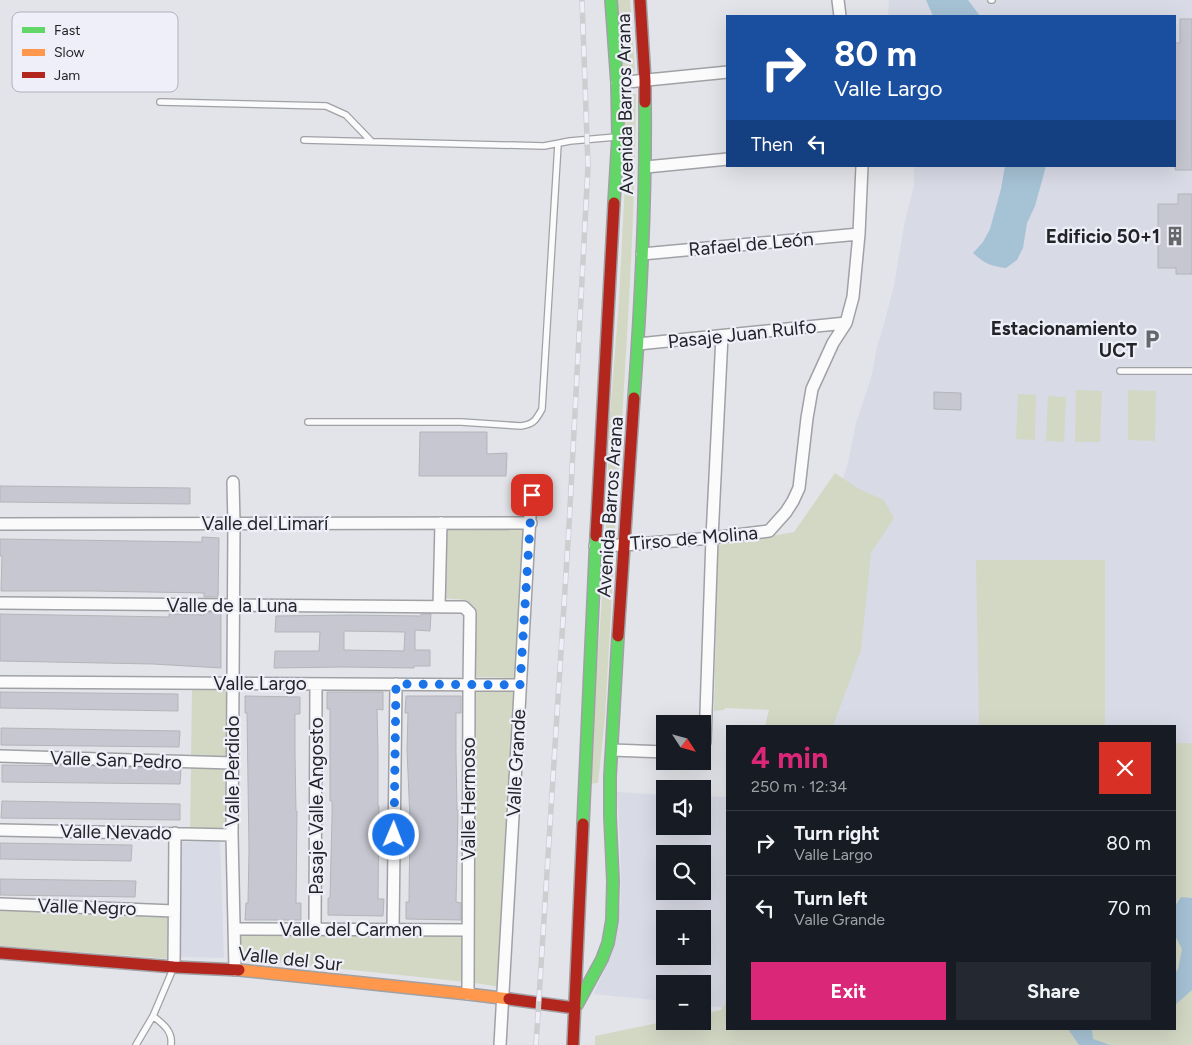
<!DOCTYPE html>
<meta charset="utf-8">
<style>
body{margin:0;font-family:Figtree,sans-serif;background:#242831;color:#f1f3f6;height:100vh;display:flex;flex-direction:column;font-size:19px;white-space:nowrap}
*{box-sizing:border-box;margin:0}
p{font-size:16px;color:#9ea1a6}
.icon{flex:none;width:28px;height:28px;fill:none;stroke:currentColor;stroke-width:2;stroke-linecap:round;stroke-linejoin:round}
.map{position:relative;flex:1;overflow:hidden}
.drawer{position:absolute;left:726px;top:725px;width:450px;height:305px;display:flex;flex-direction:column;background:#171b24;border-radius:0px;box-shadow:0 5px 20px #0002}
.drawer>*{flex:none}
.hud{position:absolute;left:726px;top:15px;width:450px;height:152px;border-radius:0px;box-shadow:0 5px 20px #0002;background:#1a4fa0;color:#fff;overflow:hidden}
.needle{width:32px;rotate:126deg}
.tools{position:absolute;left:656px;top:715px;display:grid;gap:10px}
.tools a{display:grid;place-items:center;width:55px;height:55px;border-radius:0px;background:#171b24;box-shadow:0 5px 20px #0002;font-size:25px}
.pin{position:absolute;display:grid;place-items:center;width:42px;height:42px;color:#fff;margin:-21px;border-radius:10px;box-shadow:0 2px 8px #0006}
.me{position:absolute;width:55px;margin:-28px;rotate:1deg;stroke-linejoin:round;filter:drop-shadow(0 0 4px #0008)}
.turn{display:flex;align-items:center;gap:18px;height:105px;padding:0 25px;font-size:22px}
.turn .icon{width:65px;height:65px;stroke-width:2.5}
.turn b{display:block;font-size:35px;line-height:42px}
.then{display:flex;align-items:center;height:48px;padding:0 25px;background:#0003;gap:10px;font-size:19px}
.round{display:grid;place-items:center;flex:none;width:52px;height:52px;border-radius:0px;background:#242831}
.overview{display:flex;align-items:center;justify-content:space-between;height:85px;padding:0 25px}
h1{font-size:30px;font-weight:700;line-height:38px;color:#db2777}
.cta{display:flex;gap:10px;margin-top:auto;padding:10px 25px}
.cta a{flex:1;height:58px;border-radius:0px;background:#db2777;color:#fff;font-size:20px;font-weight:700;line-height:58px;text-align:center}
.cta a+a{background:#242831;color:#f1f3f6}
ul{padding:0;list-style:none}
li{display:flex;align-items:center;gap:15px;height:65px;padding:0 25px;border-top:1px solid #363941}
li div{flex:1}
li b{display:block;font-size:19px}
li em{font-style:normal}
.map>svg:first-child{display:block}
</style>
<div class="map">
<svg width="1192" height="1045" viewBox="0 0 1192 1045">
<rect width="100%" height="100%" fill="#e3e4e9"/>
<path fill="#d8dae6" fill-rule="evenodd" d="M889,0H1192V750L1175,749V726H794L838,493L848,463L856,423L871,378L877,347L884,324L894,285L905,221L914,185V166H1175V16H888Z
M617,792L665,795V826H702L703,796L727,797V1008L703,1005L702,984H665V1001L593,994L612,954L621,902L620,842ZM665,854H702V891H665ZM665,919H702V956H665Z
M220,841L224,958L180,957L181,842Z"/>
<path fill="#d3d8c5" d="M616,0H630L635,71L621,73Z
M623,94H636C635,239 624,383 615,528L606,532L609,427L619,300L625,181Z
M1076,390L1102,391L1100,442H1075Z
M1128,390L1156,391L1155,441L1128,440Z
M1018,394L1036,395L1035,440L1016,439Z
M1048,396L1066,397L1064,442L1046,441Z
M835,473L859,489L884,500L894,518L871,553L861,650L833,726H765L769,710L725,708L724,710L714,711L718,545L794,532Z
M444,522L526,523L517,678L473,677L474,612L467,600L443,598Z
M605,553L614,558L605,718L598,783L589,784Z
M976,560H1105V726H979Z
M473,684L517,685L500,987L475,983Z
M192,685L228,686V758H191Z
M1175,743H1192V1045H595V1036L667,1021H702L703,1014L721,1010L727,1000L728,1029H1175Z
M191,767L228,768V830L190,829Z
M0,907L170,914L171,959L0,946Z
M238,934H466V982L238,958Z"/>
<path fill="#a6c2d5" d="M926,0H968L980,16H933Z
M1005,166H1046L1035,206L1027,223L1023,248L1017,260L1006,268C990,266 984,263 973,253L983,242L990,229L1001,189Z
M1181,897L1192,898V990L1175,1005V973L1178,969L1182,949L1175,936V906Z
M1068,1029H1092L1093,1039L1110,1045H1079Z"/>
<path fill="#c6c7d1" stroke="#b4b5b9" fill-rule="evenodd" d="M1180,19H1192V170H1175V43H1180Z
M1178,194H1192V274H1176V268H1158V204H1178Z
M934,392L961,393V410L934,409Z
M420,432H487V454L507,453L506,476H419Z
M0,486L190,488V504L0,502Z
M202,537L219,538L218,597H204V593L94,591H1L2,556H0V539L202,542Z
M204,612H221V668L153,664L0,661V614L169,617V614L204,615Z
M421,614H431L430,631L415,630V650H430V666H414V668L343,667L274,668L275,651H319L320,632H275L276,616L349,615L421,616ZM344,631L405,632L404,651L344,650Z
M0,692L178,694V711L0,708Z
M327,692H383V710L377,709L378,750V806H379L378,899H384L383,916L328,915V898H330L332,816V801H330V709H327Z
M245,696L300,697V714H295V754L296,811H297L296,903H301V920H245L246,903H248L249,850L247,713H245Z
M406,696H461V713H456V753L457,810H458L456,902L461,903V920L406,919V902H409L410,820L407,750L408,713H405Z
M1,728L180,731L179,747L1,745Z
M2,765L85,766L181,769L180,784L2,782Z
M2,801L180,804V820L1,818Z
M0,843L132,845L131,861L0,859Z
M0,879L136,881L135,897L0,895Z"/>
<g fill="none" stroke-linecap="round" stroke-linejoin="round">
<defs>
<path id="lane" d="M991,0H992
M160,102L326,106L346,115L371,141
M304,140L544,146L570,141L616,137
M1120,371H1192
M308,422H461L521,426C534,424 536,420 542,409L558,144
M153,1016C163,1024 173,1031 171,1045
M136,1045L153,1016L173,969"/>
<path id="street" d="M838,0L840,16
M617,83L728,72
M646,167L728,159
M642,254L859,234
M638,344L846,323
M233,482L234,523L232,835L235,970
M0,524L531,523
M595,546L624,545L712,538L769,531L786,512L793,501L799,488L807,418L812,389L833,343L846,323L853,297L859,234L862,166
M0,603L464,607L470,613L469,685L468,994
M439,607L441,523
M0,682L520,685
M702,747L705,742L712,538L722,336
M612,750L665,752
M0,756L232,763
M0,830L232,835
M0,904L174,911
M234,929L468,930
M315,929L316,684
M393,929L396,684
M174,967L175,833
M500,1045L532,481"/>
<path id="fast" d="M611,0L617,83L618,137L614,203
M634,398C641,300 646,201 645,102
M583,824L596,536
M577,1005L602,959L608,943L612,920L613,881L610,816V777L618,636"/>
<path id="slow" d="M239,970L468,994L509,999"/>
<path id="jam" d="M640,0L645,80V102
M596,536L614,203
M618,636L634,398
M0,953L174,967L239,970
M509,999L575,1008
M573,1045L583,824"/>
</defs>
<use href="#lane" stroke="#a0a1a5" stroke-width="8"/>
<use href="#street" stroke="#a0a1a5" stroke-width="14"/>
<use href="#fast" stroke="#a0a1a5" stroke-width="14"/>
<use href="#slow" stroke="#a0a1a5" stroke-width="14"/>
<use href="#jam" stroke="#a0a1a5" stroke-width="14"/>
<use href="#lane" stroke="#fbfbfc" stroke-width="5.5"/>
<use href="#street" stroke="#fbfbfc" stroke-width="11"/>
<use href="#fast" stroke="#63d668" stroke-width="11"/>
<use href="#slow" stroke="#ff974d" stroke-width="11"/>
<use href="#jam" stroke="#b3261e" stroke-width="11"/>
<defs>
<path id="rail" d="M536,1045L569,526L588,166L582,0"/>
</defs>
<use href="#rail" stroke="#ceced0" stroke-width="5.5"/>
<use href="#rail" stroke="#eeeff9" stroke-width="4" stroke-dasharray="11" stroke-linecap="butt"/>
</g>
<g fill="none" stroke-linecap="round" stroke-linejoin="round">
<path stroke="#1a73e8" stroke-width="9" stroke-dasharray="0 16.2" d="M394,835L396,684L520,685L532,495"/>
</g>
<defs>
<symbol id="building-bare" viewBox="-9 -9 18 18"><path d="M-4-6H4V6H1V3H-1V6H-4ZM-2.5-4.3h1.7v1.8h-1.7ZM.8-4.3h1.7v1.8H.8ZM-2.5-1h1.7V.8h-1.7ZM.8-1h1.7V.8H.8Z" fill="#66676b" stroke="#eeeff9" stroke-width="2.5" paint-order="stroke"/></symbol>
<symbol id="parking-bare" viewBox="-9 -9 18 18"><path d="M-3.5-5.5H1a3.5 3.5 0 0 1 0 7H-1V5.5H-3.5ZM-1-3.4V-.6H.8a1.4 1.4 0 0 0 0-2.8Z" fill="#66676b" stroke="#eeeff9" stroke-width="2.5" paint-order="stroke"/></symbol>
</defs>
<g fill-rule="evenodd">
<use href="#building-bare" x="1161" y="222" width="28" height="28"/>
<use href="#parking-bare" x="1138" y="325" width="28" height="28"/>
</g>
<g text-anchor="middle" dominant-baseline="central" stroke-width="4.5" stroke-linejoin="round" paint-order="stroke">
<g font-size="19" fill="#232427" stroke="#eeeff9">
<text transform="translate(625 104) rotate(-91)">Avenida Barros Arana</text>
<text transform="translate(751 244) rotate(-5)">Rafael de León</text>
<text transform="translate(742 334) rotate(-6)">Pasaje Juan Rulfo</text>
<text transform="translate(610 507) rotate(-86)">Avenida Barros Arana</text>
<text x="265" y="523">Valle del Limarí</text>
<text transform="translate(694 538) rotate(-5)">Tirso de Molina</text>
<text x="232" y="605">Valle de la Luna</text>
<text x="260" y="683">Valle Largo</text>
<text transform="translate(116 760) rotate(2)">Valle San Pedro</text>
<text transform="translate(516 763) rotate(-87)">Valle Grande</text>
<text transform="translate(232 771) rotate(-90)">Valle Perdido</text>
<text transform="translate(468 799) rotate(-90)">Valle Hermoso</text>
<text transform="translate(316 806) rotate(-90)">Pasaje Valle Angosto</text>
<text transform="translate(116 832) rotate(1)">Valle Nevado</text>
<text transform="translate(87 907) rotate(2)">Valle Negro</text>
<text x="351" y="929">Valle del Carmen</text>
<text transform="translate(290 959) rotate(6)">Valle del Sur</text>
</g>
<g font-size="19" font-weight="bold" fill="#232427" stroke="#eeeff9" text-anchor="end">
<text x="1160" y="236">Edificio 50+1</text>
<text x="1137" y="328">Estacionamiento<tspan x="1137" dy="22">UCT</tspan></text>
</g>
</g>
<rect x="12" y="12" width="166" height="80" rx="8" fill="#eeeff9" stroke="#b1b2ba" stroke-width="1"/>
<rect x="22" y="27" width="23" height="6" fill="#63d668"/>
<rect x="22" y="49" width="23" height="7" fill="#ff974d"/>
<rect x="22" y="72" width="23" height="6" fill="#b3261e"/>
<g font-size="14" fill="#232427">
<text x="54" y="35">Fast</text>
<text x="54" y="57">Slow</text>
<text x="54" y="80">Jam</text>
</g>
</svg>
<div class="tools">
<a><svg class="needle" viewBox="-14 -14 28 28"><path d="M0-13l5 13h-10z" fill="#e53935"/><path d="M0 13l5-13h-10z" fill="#9ea1a6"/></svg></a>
<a><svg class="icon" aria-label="sound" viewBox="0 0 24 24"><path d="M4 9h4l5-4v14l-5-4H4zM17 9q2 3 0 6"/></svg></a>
<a><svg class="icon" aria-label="search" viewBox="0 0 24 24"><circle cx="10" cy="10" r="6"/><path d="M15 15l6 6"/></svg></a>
<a>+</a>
<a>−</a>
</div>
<div class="pin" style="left:532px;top:495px;background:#d93025"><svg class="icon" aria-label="arrive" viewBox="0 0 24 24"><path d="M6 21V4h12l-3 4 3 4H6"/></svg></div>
<svg class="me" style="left:394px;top:835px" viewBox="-20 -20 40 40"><circle r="17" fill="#1a73e8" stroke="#fff" stroke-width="3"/><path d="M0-11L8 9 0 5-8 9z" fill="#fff"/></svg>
<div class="hud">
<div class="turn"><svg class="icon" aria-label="right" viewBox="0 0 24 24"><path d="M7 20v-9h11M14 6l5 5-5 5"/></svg><div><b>80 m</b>Valle Largo</div></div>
<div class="then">Then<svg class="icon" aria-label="left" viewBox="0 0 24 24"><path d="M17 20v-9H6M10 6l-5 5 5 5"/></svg></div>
</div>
<section class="drawer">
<div class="overview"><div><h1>4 min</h1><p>250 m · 12:34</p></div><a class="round" style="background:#d93025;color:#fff"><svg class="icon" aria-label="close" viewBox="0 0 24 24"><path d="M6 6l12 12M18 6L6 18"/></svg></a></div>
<ul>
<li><svg class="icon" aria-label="right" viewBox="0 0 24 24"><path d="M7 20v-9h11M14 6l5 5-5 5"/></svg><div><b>Turn right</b><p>Valle Largo</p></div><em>80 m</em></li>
<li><svg class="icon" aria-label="left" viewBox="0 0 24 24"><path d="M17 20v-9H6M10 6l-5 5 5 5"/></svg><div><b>Turn left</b><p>Valle Grande</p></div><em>70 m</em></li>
</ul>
<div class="cta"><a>Exit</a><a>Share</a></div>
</section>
</div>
